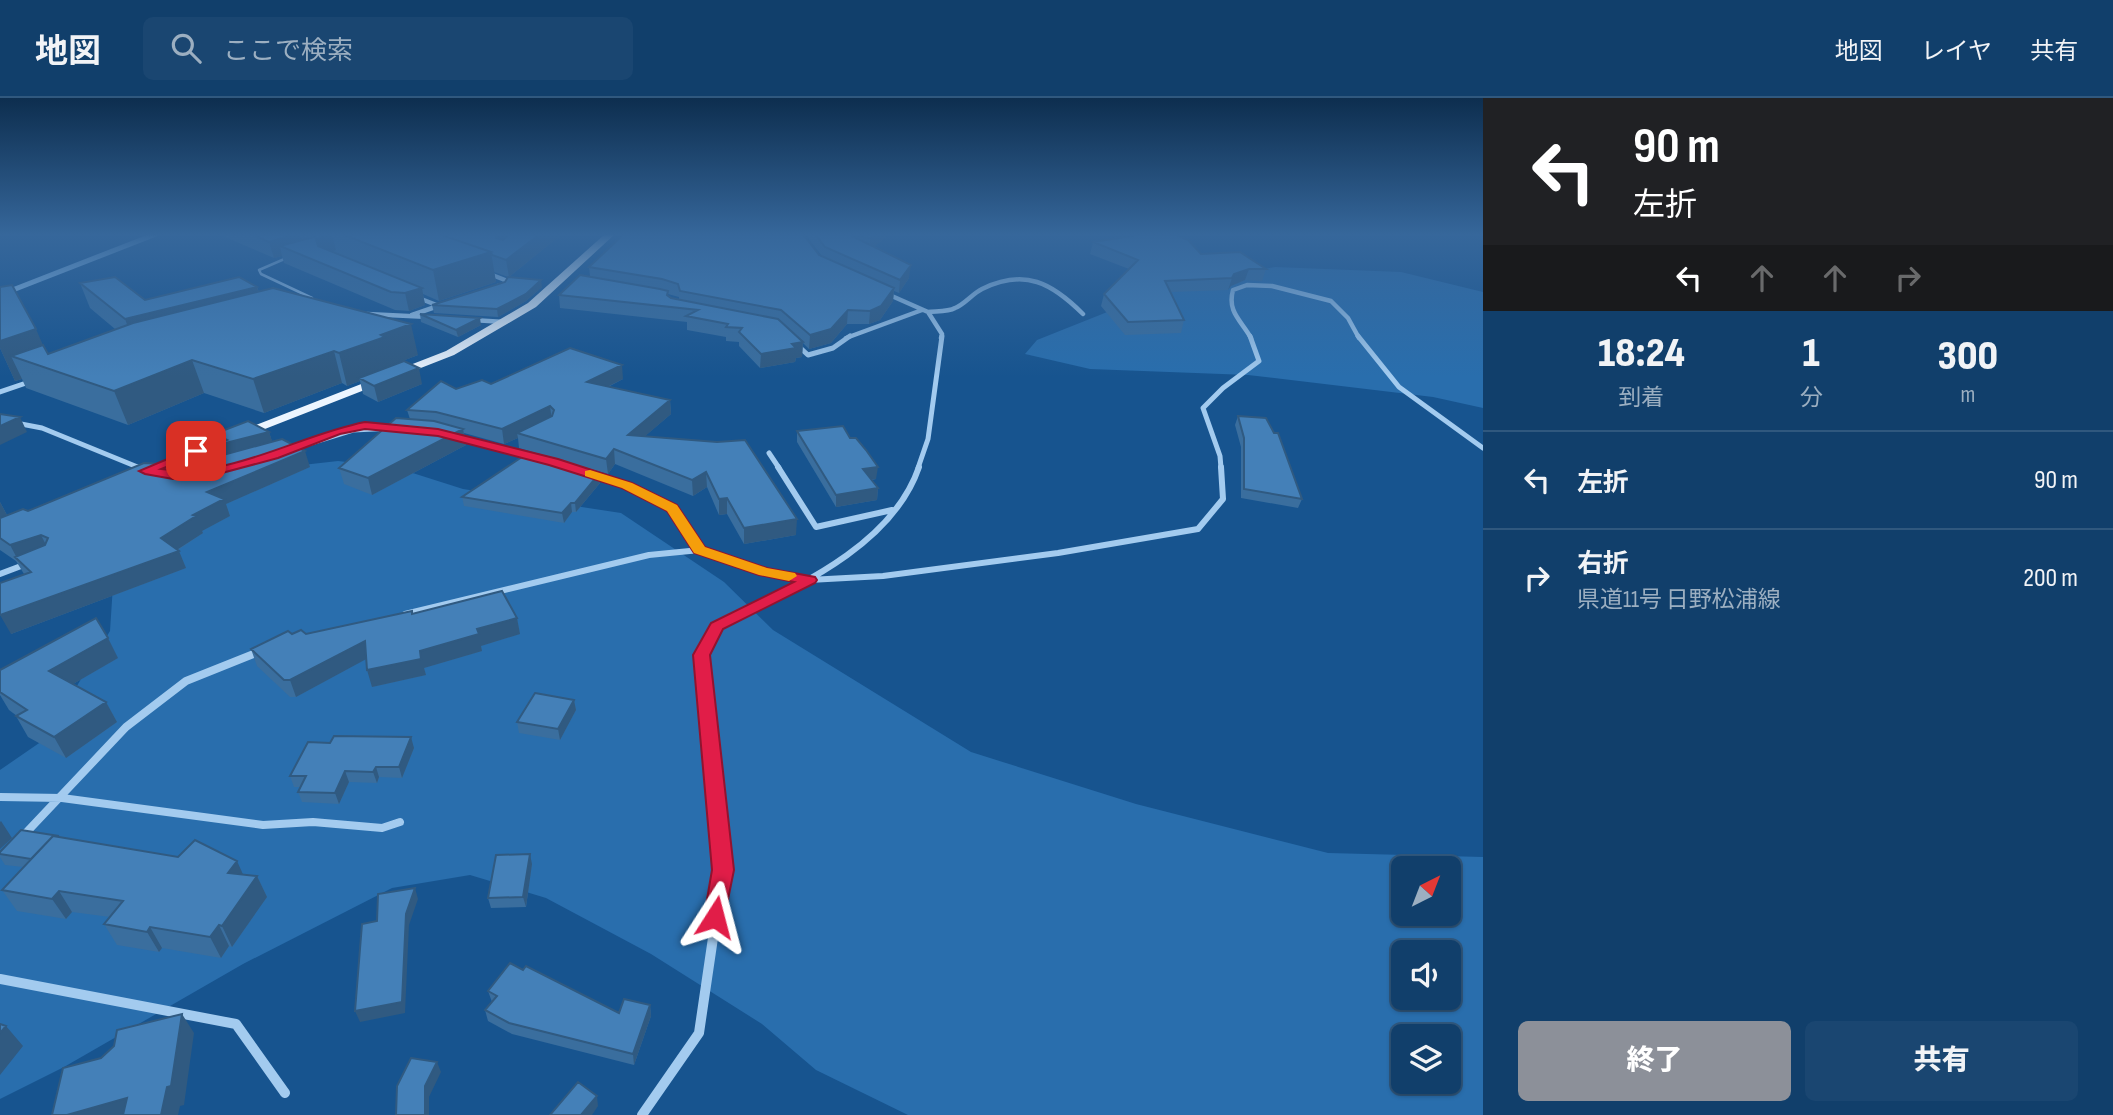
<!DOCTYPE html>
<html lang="ja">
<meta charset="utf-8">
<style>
body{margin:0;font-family:"Sofia Sans Condensed","Noto Sans JP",sans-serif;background:#1a4671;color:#f1f3f6;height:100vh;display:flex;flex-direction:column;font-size:26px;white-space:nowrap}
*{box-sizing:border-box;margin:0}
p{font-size:23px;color:#9cafc1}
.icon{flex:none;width:38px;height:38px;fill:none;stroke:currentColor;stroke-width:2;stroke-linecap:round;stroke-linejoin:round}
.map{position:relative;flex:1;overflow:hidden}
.panel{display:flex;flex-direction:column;background:#113f6b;width:630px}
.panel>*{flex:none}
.banner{background:#202124;color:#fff;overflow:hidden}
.needle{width:46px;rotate:42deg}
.buttons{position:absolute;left:1391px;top:758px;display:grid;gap:14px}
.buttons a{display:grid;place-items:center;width:70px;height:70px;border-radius:10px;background:#113f6b;box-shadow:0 2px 5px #0004,0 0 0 2px #30587e;font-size:35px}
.pin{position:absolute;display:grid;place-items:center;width:60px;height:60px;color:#fff;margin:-30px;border-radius:14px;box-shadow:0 4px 10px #0006}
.me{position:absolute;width:77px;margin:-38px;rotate:9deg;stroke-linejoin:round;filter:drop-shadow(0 0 5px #0008)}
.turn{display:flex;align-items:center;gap:24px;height:147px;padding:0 35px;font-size:32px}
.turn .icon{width:91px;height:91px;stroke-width:2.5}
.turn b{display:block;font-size:49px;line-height:60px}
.lanes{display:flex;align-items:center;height:66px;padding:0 35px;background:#0003;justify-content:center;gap:35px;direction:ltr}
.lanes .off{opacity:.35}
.eta{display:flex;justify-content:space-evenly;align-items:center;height:119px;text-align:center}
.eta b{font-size:42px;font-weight:800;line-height:49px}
.primary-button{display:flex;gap:14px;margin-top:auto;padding:14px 35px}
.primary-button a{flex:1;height:80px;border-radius:10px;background:#8c9099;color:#fff;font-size:28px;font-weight:800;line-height:80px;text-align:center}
.primary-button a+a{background:#1a4671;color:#f1f3f6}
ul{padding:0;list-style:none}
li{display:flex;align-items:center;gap:21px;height:98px;padding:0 35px;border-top:2px solid #30587e}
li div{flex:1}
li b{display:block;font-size:26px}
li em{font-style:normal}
header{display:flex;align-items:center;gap:42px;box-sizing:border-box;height:98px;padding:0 35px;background:#113f6b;border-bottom:2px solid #30587e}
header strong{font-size:33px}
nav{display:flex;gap:38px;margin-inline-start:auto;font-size:24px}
.search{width:490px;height:63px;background:#1a4671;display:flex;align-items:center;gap:18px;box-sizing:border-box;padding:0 24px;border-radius:10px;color:#9cafc1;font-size:26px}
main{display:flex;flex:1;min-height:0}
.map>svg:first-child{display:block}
</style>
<header>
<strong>地図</strong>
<div class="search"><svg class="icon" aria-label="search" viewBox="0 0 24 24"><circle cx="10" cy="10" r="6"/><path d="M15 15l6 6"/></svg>ここで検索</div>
<nav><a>地図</a><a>レイヤ</a><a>共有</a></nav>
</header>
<main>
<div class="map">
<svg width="1483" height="1017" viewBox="0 0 1483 1017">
<rect width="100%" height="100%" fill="#17548f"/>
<path fill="#296ead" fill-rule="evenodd" d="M1275,169L1401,174L1483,194V310L1433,299L1248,277L1090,271L1025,256L1037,242L1170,189Z
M338,363L397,370L463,391L621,415L724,484L773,532L971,654L1136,706L1328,755L1483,759V1017H908L816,972L762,926L651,856L546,800L470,777L392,790L243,866L64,969L0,1001V672L45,641L110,533L113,487L267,371ZM1404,770H1449V816H1404ZM1404,854H1449V900H1404ZM1404,938H1449V984H1404Z"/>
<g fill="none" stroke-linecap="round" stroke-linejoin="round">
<path stroke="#96c7f2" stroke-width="5" d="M0,197L156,136"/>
<path stroke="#a3cbef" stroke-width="2.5" d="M289,159L259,172L261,176L312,200L313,206"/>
<path stroke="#a3cbef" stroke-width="4.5" d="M487,175L505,182L504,186L498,188
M885,195L928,214L942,236L941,240
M416,199L439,208
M928,214C936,213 948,214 955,210C965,206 972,196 982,191C1025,170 1052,185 1083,216
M367,216L429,219
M412,217L441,207
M472,222L505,224
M846,240L922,212
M1251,240C1241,222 1227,214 1233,192L1247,187L1272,188L1331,203L1348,220L1359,240"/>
<path stroke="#a3cbef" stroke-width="5" d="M1358,238L1399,289L1483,350
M795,245L808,257L833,250L850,238
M0,294L32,283
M0,322L42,330L140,370
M458,340L532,358
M288,352L353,332L395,330
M769,355L779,370
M918,370L928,341L942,238
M1221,370L1220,358L1203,310L1223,290L1259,263L1250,238"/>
<path stroke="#a3cbef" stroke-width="6" d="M136,369L144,372
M778,369L816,429L892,412
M590,376L627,388L672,410L700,452
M0,476L29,465
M405,516L649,457L700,452L764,473L809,482L883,478L1058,455L1198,431L1223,401L1221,369
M712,537L717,528C789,492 891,451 919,369"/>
<path stroke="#a3cbef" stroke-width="8" d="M713,535L702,557L721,748
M0,699L62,700L263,727L313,724L382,730L400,724
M23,738L126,629L186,583L261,553"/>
<path stroke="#a3cbef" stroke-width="10" d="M0,881L236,926L285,995
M642,1017L699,935L723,772L721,747"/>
<path fill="#ecf5ff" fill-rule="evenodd" d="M605,136H615L536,209L454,257L147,377H137L135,374L446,253L528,205Z"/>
</g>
<path fill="#3a6e9e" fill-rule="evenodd" d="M218,136H562L509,179L542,189L526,203L498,219L434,215L432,207L505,184L508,179L494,174L496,184L439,203L423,196L425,207L409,213L395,212L284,165L282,158L274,160Z
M805,136H890L873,149L909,180L899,195L894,193L893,203L880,222L869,226H847L831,245L809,251L803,245L802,259L796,260L795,264L760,270L739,248V244L726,243V239L687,232V224L560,210L559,197L590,178L589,169L819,157L822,158ZM668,196L679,199V202L671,200L668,198Z
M1093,144L1201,156L1266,171L1262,183L1245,182L1231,188L1228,192L1171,194L1184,222L1181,235L1125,237L1101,208L1104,196L1129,171L1090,156Z
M80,185L145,202L257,189L259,194L418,257L392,267L422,286L378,304L363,296L360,283L347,288L342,285L264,315L204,295L128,327L26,290L22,281L15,283L0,250L43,247L48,256L115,231L90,210Z
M420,216L481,227L458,239L421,224Z
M623,281L608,289L670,302L671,316L645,338L717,344L796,437L744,446L727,416L719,417L707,389L693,398L615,366L608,376L519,350L518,340L504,346L464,335L466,347L372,397L344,386L339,370L410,321L407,312L456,291L491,286Z
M1238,318L1302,401L1298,410L1241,400V349L1235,327Z
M797,333L876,381L872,382L878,390L877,402L836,409L797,344Z
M269,334L272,344L310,369L226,406L230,418L202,433L203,435L178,452L186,470L11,536L24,476L16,463L0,452V404L7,417L28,413L163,366L201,363L210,361L218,345L214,336Z
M599,376L600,385L576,414H572L564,425L464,408L462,399Z
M413,516L517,520L520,536L481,548L482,553L424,570L426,577L372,589L366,561L296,599H290L257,568L251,551L292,536H306Z
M118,560L73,586L106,604L117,624L66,660L28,639L16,618H17L9,612L0,597V572Z
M574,602L576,612L560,642L519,635L517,624Z
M414,650L402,680L379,679L377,685L349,684L339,706L302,704L298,694L300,689H294L290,678Z
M59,739L243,777L257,778L267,799L232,849L229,848L221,860L162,850L159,854L117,847L104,826L110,819L72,814L66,821L17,813L2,792L23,769L5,767L0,759V754Z
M532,766L526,809L491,810L488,800Z
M523,872L619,915L650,907L651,918L634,967L512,936L488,923L485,912L492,904L488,893Z"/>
<path fill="#305a81" d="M296,136H300L304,151L280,148L282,158L274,160L269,144Z
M332,136L336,152L320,157L316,141Z
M497,136H518L499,156L496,140Z
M540,136H562L509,179L506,162Z
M875,136H890L870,152V140Z
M491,154L496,184L439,203L433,172Z
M911,167L909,180L899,195L900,182Z
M1249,171L1245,182L1231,188L1228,192L1232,180L1234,176Z
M541,182L542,189L526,203L498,219L497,211Z
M257,189L265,214L135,248L125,221Z
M422,190L425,207L409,213L405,195Z
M894,190L893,203L880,222L869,226L870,213Z
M848,212L847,226L831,245L809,251L810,237Z
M480,220L481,227L458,239L456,232Z
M411,226L418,257L359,280L360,283L347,288L339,255L381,237Z
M36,231L53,270L11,258L22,281L15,283L0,250V243Z
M803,244L802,259L796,260L795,264L760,270L761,256L792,246Z
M334,253L342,285L264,315L253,281Z
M192,262L204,295L128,327L114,293Z
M622,267L623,281L589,298L587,284Z
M419,270L422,286L378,304L374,288Z
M670,302L671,316L629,352L628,337Z
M550,308L552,323L517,335L518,340L504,346L502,331Z
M20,319L27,334L0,347V328Z
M463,331L466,347L372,397L368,380Z
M269,334L275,351L212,367L206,350Z
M614,351L615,366L608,376L606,361Z
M305,353L310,369L226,406L230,418L202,433L203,435L172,455L179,453L186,470L11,536L0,517L161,440L193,417L207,394Z
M878,369L876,381L862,383L863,371Z
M706,374L707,389L693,398L692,382Z
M599,376L600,385L576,414L575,405Z
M878,390L877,402L836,409V397Z
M727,400V416L719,417V401Z
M0,404L9,421L0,425Z
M571,405L572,414L564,425L562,415Z
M797,421L796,437L744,446V430Z
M41,437L50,455L18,462L10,447Z
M517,520L520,536L481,548L482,553L424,570L426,577L372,589L367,572L420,553L477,531Z
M108,540L118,560L61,593L49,573Z
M365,543L370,559L296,599L290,582Z
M574,602L576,612L560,642L558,631Z
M106,604L117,624L66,660L54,639Z
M411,639L414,650L402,680L399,669Z
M376,669L379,679L377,685L373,674Z
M345,673L349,684L339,706L335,695Z
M1,723L12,740L0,751V724Z
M530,756L532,766L526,809L523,799Z
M237,763L246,783L228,775Z
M257,778L267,799L232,849L222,828Z
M415,790L418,801L409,827L405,915L360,924L355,913L406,816Z
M59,793L72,814L66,821L52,801Z
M219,827L229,848L221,860L210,839Z
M150,829L162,850L159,854L147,834Z
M650,907L651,918L634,967L633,956Z
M182,916L194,935L184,1007L180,1008L178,1017H161Z
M6,928L23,948L0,977V935Z
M437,964L441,974L429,999V1017H425V988Z
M597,998L598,1008L592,1017H581Z
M127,1000L140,1017H67Z"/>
<path fill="#4480b8" stroke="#305a81" stroke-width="2" d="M251,136H296L269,144Z
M316,136H331L316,141L318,148L422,190L405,195L391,194L280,148L314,139Z
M342,136H439L491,154L433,172Z
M439,136H497L496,140L503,142L510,136H540L506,162L492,157L491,154Z
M624,136H803L819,157L894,190L881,208L870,213L848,212L831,231L810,237L781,212L680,193L678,186L662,181L589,169Z
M815,136H875L870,140L852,138L911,167L900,182L825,149Z
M1145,136H1174L1188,142L1201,156L1240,154L1266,171H1249L1234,176L1232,180L1165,183L1184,222L1128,224L1104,196L1138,162L1093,144Z
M580,177L660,191L668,193L667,197L671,200L778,221L803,244L792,246L796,250L761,256L739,234L742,230L726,229L728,226L686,218L698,212L559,197Z
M115,179L145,202L239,179L257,189L125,221L80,185Z
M508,179L541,182L526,196L497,211L432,207L505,184Z
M12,187L36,231L0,243V189Z
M273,190L411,226L381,237L385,239L339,255L334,253L253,281L192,262L114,293L11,258L43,247L48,256L133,225Z
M420,216L480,220L456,232Z
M570,250L622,267L587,284L670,302L628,337L717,344L745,342L797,421L744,430L727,400L719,401L706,374L692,382L614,351L606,361L517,335L552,318L554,312L550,308L502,331L436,314L407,312L441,283L456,291L482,282L491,286Z
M404,263L419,270L374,288L359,280Z
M0,316L20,319L0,328Z
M1238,318L1266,320L1274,335H1278L1302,401L1244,391V340Z
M396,320L434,323L463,331L368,380L339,370Z
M248,323L269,334L206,350L227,342L214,336Z
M843,328L850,340H856L866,352L878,369L863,371L878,390L836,397L797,333Z
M282,341L305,353L207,394L224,401L193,417L196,418L161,440L179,453L0,517V485L31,474L15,459L45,447L48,440L41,437L10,447L0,440V420L23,411L28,413L144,365L163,366L201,363Z
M528,355L599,376L575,405H571L562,415L462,399Z
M502,493L517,520L477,531L479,536L420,553L421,561L367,572L365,543L290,582H284L251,551L288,533L292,536L301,532L306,536L412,513V516Z
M96,520L108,540L49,573L106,604L54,639L16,618L27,612L0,594V572Z
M535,595L574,602L558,631L517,624Z
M334,638L411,639L399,669H376L373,674L345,673L335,695L298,694L306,678H290L308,644L330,645Z
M21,732L59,738H53L31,761L0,756V754Z
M53,738L178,759L195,742L237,763L228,775L257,778L222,828L219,827L210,839L150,829L147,834L104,826L123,803L59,793L52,801L2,792Z
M530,756L523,799L488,800L496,757Z
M415,790L406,816L402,904L355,913L362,826L377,823L378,796Z
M510,865L523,872L526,868L619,915L624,901L650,907L633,956L509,925L485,912L497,898L488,893Z
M182,916L171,988L167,989L161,1017H123L127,1000L67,1017H52L63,970L101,960L114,948L117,932Z
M0,926L6,928L0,935Z
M411,960L437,964L425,988V1017H396L397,988Z
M578,984L597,998L581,1017H550Z"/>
<linearGradient id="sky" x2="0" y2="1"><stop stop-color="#0d2e4f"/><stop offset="0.49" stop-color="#36679b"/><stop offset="1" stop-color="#36679b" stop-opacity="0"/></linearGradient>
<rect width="1483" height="279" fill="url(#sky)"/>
<path fill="#e11d48" stroke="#92132f" stroke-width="2" d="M365,324L438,331L558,361L632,385L677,407L705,449L767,470L815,479L817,482L815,485L723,531L710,557L734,772L723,826L715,829L707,826L704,819L712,772L693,557L711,525L794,484L759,477L694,455L667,413L622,390L549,367L438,338L365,331L340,336L278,360L207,379L173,381L145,376L139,373L196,349L202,353L200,356L161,371C231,381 298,337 365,324Z"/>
<path fill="#f59e0b" d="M590,372L632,385L677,407L705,449L767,470L795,475L797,478L789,483L759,477L694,455L667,413L622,390L585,378V373Z"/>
</svg>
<div class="buttons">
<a><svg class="needle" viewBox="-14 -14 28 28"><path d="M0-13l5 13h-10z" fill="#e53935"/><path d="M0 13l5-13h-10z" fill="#9cafc1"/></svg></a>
<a><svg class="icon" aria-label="sound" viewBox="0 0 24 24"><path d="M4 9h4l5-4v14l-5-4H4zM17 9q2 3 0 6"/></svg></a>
<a><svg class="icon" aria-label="layers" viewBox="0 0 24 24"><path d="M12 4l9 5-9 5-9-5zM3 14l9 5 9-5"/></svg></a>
</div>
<div class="pin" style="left:196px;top:353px;background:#d93025"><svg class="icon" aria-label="arrive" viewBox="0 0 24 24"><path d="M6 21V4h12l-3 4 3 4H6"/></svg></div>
<svg class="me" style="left:715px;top:819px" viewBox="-20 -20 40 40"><path d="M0-17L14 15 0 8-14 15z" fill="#e11d48" stroke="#fff" stroke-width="4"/></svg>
</div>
<section class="panel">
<div class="banner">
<div class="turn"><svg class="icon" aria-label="left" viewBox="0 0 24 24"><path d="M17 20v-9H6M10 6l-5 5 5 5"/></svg><div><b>90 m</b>左折</div></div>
<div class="lanes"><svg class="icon" aria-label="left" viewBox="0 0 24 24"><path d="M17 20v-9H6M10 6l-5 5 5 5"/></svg><svg class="icon off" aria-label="ahead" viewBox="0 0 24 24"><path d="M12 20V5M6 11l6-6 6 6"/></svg><svg class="icon off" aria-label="ahead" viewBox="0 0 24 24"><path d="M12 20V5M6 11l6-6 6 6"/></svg><svg class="icon off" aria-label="right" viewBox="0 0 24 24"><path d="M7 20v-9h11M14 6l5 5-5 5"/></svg></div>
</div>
<div class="eta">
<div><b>18:24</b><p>到着</p></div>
<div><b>1</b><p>分</p></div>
<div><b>300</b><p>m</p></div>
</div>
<ul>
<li><svg class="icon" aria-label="left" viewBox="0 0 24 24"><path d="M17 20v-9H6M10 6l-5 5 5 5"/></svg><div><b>左折</b></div><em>90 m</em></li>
<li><svg class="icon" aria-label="right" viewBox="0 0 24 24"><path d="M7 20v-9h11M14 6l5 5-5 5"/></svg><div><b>右折</b><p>県道11号 日野松浦線</p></div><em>200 m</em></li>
</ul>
<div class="primary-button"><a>終了</a><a>共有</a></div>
</section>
</main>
